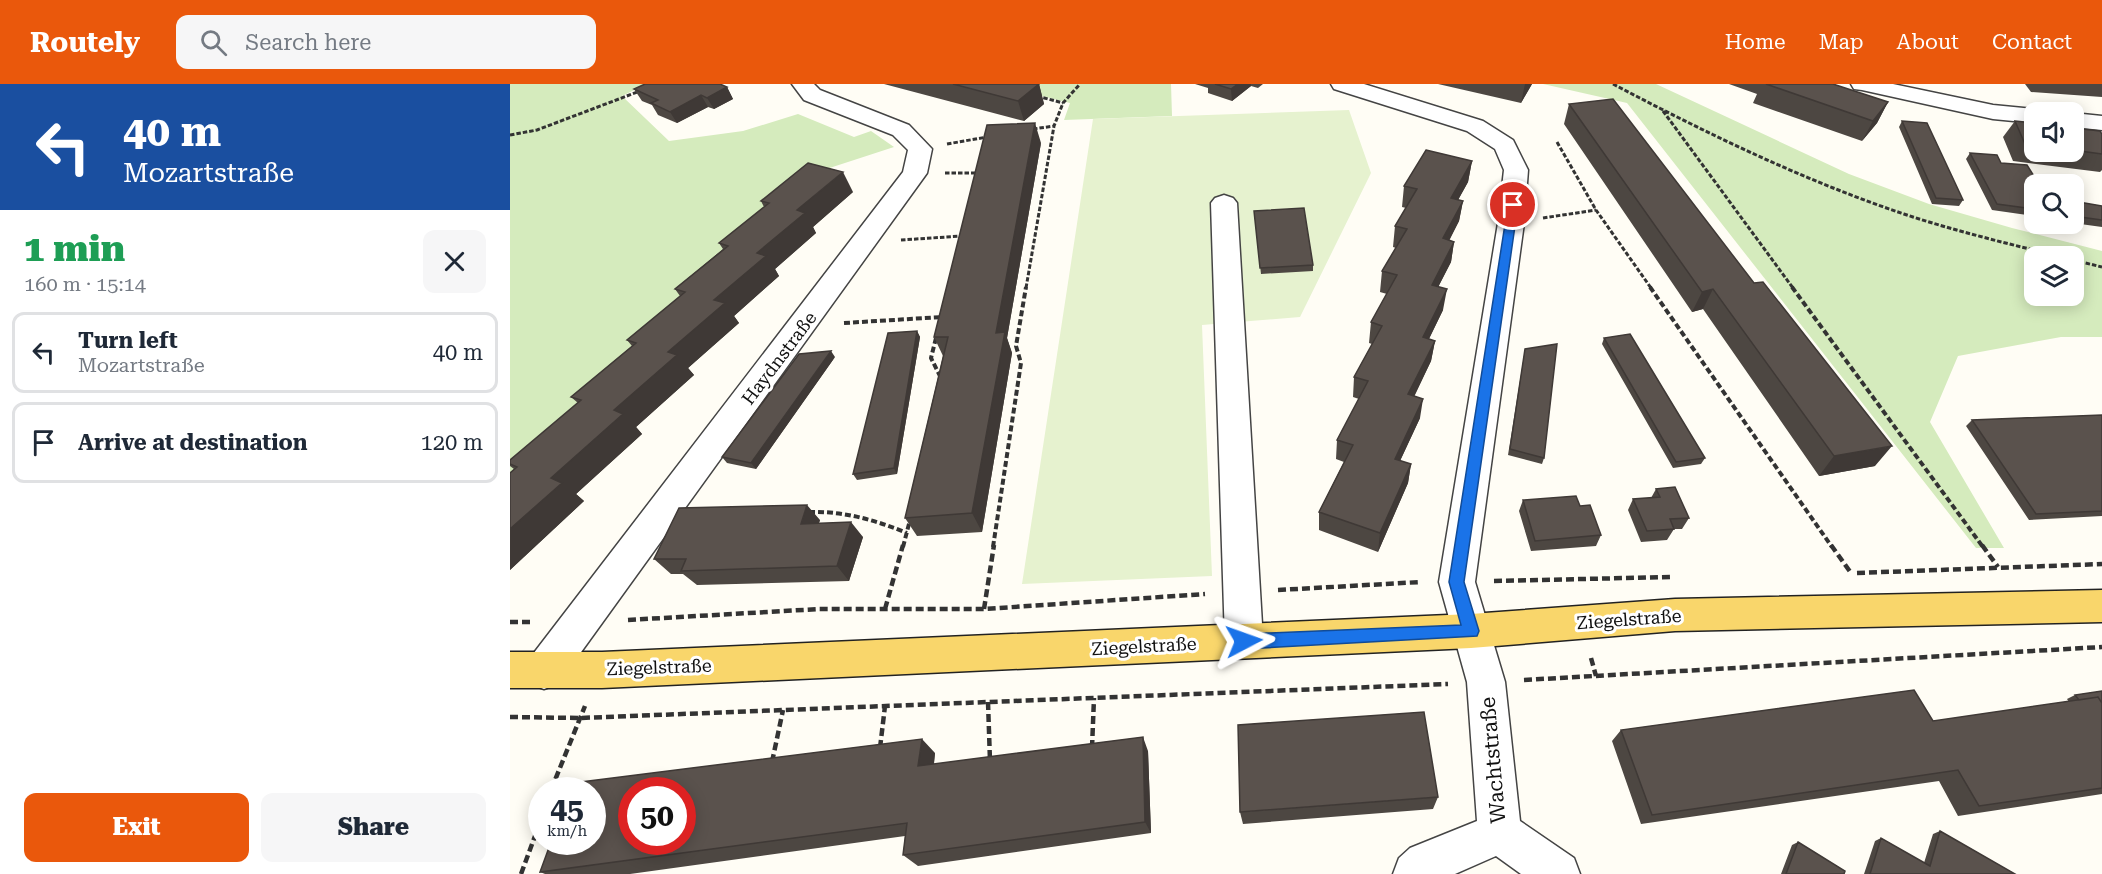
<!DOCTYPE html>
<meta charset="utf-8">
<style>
body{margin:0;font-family:"Roboto Serif",serif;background:#f6f6f7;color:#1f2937;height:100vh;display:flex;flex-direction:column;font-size:22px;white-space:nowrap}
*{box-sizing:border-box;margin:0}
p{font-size:20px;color:#747a83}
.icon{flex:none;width:33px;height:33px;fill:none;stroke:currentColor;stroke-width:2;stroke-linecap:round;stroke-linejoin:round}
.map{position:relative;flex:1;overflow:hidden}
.side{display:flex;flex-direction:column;background:#fff;width:510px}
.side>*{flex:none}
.top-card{background:#1a4fa0;color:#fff;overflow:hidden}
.fabs{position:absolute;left:1514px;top:18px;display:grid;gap:12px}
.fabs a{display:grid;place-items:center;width:60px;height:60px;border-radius:12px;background:#fff;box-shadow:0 3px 15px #0003;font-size:30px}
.speed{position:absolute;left:18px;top:693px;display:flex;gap:12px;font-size:30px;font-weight:700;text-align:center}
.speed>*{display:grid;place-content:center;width:78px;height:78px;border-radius:50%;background:#fff;box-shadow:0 3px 15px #0003;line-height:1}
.speed small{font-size:15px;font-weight:400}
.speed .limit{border:9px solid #d22;background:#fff;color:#111}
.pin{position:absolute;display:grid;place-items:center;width:51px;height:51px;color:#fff;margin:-26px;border:3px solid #fff;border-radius:50%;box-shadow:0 2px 6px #0007}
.me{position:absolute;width:66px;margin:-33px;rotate:86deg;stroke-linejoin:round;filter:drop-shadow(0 0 4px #0008)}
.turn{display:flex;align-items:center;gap:21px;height:126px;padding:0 24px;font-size:27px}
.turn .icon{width:78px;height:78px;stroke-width:2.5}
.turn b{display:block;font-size:42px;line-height:51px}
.round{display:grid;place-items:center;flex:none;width:63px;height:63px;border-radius:12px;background:#f6f6f7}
.headline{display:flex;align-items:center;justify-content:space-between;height:102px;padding:0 24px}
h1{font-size:36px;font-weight:800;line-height:45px;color:#1e9e55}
.action{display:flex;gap:12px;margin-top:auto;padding:12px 24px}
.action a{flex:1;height:69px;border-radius:12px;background:#ea580c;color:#fff;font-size:24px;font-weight:800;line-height:69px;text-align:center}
.action a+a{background:#f6f6f7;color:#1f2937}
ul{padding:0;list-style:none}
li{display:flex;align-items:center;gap:18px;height:81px;margin:0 12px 9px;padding:0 12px;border:3px solid #e0e1e3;border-radius:12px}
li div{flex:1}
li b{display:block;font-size:22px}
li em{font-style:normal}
header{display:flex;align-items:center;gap:36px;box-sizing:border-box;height:84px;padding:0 30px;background:#ea580c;color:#fff}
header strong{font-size:28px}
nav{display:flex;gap:33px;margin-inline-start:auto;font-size:21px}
.search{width:420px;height:54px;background:#f6f6f7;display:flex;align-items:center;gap:15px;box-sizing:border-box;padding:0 21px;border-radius:12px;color:#747a83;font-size:22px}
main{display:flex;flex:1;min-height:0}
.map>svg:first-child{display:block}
</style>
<header>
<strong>Routely</strong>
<div class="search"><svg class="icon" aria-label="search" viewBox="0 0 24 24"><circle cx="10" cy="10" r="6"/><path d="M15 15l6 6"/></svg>Search here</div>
<nav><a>Home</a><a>Map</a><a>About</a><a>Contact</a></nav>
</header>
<main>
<section class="side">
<div class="top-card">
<div class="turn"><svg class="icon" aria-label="left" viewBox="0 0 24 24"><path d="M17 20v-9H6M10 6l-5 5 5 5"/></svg><div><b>40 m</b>Mozartstraße</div></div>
</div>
<div class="headline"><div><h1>1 min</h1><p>160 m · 15:14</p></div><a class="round"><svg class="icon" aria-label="close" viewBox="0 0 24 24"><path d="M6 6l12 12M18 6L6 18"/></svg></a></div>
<ul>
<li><svg class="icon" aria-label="left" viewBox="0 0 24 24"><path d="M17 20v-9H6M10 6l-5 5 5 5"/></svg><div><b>Turn left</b><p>Mozartstraße</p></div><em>40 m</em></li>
<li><svg class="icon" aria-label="arrive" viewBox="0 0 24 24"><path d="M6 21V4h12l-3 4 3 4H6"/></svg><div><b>Arrive at destination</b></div><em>120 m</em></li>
</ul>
<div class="action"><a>Exit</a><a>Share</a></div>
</section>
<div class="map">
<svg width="1592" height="790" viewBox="0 0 1592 790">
<rect width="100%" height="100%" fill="#fffdf5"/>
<path fill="#d5ebbd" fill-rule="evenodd" d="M0,0H137L112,12L159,57L233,47L288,30L344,53L361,47L384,63L295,92L0,405Z
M483,0H661L662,32L554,36L560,19Z
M1033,0H1146L1339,90L1419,120L1502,144L1592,167V253H1551L1448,272L1420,338L1494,464H1466L1117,19ZM1524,172H1563V212H1524Z"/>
<path fill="#e6f2cf" d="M839,26L861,89L790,233L692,241L702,492L512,500L583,35Z"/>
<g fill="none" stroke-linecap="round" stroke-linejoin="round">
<defs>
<path id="minor" d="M282,0H304L310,6L399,41L422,65L417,89L48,600L34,605L20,600L15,587L20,574L393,88L398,66L383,51L294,16Z
M821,0H854L973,37L1003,56L1018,86L1014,139L965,498L995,598L1010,737L1064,774L1070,790H1011L986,772L945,790H883L889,774L900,764L967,737L957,598L929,498L988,139L994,86L985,65L957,47L824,5Z
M1341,0H1383L1483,21L1524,25L1533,28H1524V39L1483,35L1352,6L1344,5Z
M1563,29L1592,32V46L1563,43Z
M714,111L723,114L727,119L753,557L747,569L734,574L721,569L715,557L701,119L705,114Z"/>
<path id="major" d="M1592,506V538L1165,547L961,564L92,604H0V568H92L961,530L1165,515Z"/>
</defs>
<use href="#minor" stroke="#444" stroke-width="3"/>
<use href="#major" stroke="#222" stroke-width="3"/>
<path stroke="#333" stroke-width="3" stroke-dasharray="4.5 2" stroke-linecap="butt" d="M1103,0C1200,51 1299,99 1403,133C1450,148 1499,160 1548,172
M527,12L553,19
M1153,27L1283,204
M523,45L544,42L553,19L570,0
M0,51L27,46L130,7
M1047,58L1086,126L1141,204
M437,60L477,53
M435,89H469
M1033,134L1086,126
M391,156L452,152
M1563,176L1592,183
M516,204L544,42"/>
<path stroke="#333" stroke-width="4" stroke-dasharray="6 3" stroke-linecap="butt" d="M1140,203L1322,463
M1282,203L1473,463
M334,239L432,233
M426,254L421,274L431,294
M299,428C334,427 365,436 397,449
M393,463L400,436
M483,463L511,279L506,262L516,203"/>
<path stroke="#333" stroke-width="4.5" stroke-dasharray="8 4" stroke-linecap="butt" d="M1321,461L1341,489
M1472,461L1488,483
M1347,489L1592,480
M984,497L1162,493
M768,506L911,498
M375,525L393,461
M474,525L484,461
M118,536L309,525H474L695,510
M0,538H24
M1081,574L1086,592
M1014,596L1592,563
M478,618L480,677
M0,633L70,634L938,600
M370,664L375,622
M582,664L584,614
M262,678L273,626
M41,706L75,622
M11,790L32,733"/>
<use href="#minor" fill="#fff" fill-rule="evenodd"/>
<use href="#major" fill="#f9d66b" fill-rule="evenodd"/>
</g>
<path fill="#4d4742" d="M374,0H529L534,20L514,37Z
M685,0H753L748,4L741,2L722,17L698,9V4Z
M928,0H1022L1011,19Z
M1219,0H1323L1378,18L1367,39L1352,57L1243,19L1247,10Z
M1515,0H1592V13L1521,8Z
M217,3L223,15L204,25L198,23L167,39L148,31L142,21L132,17L124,5Z
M1059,20L1365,382L1309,392L1193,225L1182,228L1054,40Z
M1392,37L1453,116L1449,122L1422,120L1389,43Z
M1505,37L1524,39V68H1563V44L1592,50V86L1590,88L1503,77L1493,53Z
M531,59L497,254L502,269L472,448L407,452L395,434L433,272L424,253Z
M1460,69L1491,79L1524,100V132L1482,126L1456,75Z
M962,77L958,98L948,116L953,117L949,137L939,156L944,158L941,178L928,203L933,226L919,255L925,257L921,277L904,312L910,334L890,377L901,380L898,399L868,468L809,446V428L834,378L826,375L827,356L849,315L843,313L844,293L862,260L859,259L861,238L877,210L870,208L872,187L886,164L883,163L885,142L896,124L892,123L894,102Z
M343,108L303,143L306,149L265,185L269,192L224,232L229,239L178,284L184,291L126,343L132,350L66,410L74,417L0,486V389L4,385L0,382V376L68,319L61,313L122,262L117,256L170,212L165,205L213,165L209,159L254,123L251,117Z
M1563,117L1592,122V143L1563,139Z
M744,127L803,181V187L751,190Z
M407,247L410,253L387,390L347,396L343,390Z
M1094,254L1195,374L1191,380L1163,384L1092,260Z
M1015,265L1034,374L1032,380L998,371Z
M325,273L246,385L217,379L212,373Z
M1592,331V432L1519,436L1456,342L1462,336Z
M1146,405L1179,434L1172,445H1164L1157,456L1131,458L1118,426L1123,415L1141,414Z
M1013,416L1070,422L1091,451L1086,462L1021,467L1009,427Z
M310,436L309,439L353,453L339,497L187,501L173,490H161L144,475Z
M1592,607V710L1448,732L1429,697L1131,740L1102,657L1111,646L1423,637L1559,618L1557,615L1565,611Z
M638,667L641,749L408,782L393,771L395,752L120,790H35L30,788L425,669L424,680Z
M928,713L923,725L733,740L730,728Z
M1430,747L1505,790H1354L1365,757L1371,754L1414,779L1423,750Z
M1288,758L1334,790H1271L1282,761Z"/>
<path fill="#3f3936" d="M529,0L534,20L514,37L508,17Z
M728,0H741V2L722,17L721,5Z
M1015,0H1022L1011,19Z
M217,3L223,15L204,25L197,14Z
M191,11L198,23L167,39L160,28Z
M1378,18L1367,39L1352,57L1363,37Z
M525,39L531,59L497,254L502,269L472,448L462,429L486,249Z
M962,77L958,98L938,134L941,114Z
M333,88L343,108L303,143L306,149L265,185L269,192L224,232L229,239L178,284L184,291L126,343L132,350L66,410L74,417L0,486V445L41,394L287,126Z
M953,117L949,137L930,175L933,154Z
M944,158L941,178L919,221L922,201Z
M937,205L933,226L910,273L913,253Z
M1203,205L1193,225L1182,228L1192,208Z
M407,247L410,253L387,390L384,384Z
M925,257L921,277L896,330L898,310Z
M321,267L325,273L246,385L241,379Z
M913,315L910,334L882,394L885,375Z
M1382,362L1365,382L1309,392L1324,372Z
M901,380L898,399L868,468L870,449Z
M297,421L310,436L303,455L291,440Z
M341,438L353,453L339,497L327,482Z
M633,653L638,667L641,749L635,738Z
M412,655L425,669L422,695L408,682Z"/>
<path fill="#5a524d" stroke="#3f3936" stroke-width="1.5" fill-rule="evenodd" d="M135,0H210L217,3L197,14L191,11L160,28L141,19L148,16L124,5Z
M443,0H529L508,17Z
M705,0H728L721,5Z
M1256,0H1323L1378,18L1363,37Z
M1103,15L1244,199L1253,198L1382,362L1324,372L1203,205L1192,208L1059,20Z
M1392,37L1417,39L1453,116L1426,114Z
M1505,37L1524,39V61L1515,60Z
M525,39L486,249L495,248L462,429L395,434L438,253H424L477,41Z
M1563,44L1590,47L1592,50V70L1563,66Z
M916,66L962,77L941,114L953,117L933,154L944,158L922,201L937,205L913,253L925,257L898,310L913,315L885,375L901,380L870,449L809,428L843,361L827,356L858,297L844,293L872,242L861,238L887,191L872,187L897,145L885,142L907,105L894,102Z
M1460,69L1487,71L1491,79L1517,81L1529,100H1524V125L1487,120Z
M298,79L333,88L287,126L295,129L247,169L256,172L204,216L215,219L158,268L167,271L104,326L113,330L41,394L52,399L0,445V389L7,383L0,380V376L71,316L61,313L126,259L117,256L175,208L165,205L218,162L209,159L259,119L251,117Z
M1563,117L1592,122V136L1563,132Z
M794,124L803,181L750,184L744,127Z
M407,247L384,384L343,390L378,249Z
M1120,250L1195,374L1166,378L1094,254Z
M1047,260L1034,374L1000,365L1015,265Z
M321,267L241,379L212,373L289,270Z
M1592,331V427L1526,430L1462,336Z
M1165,403L1179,434L1160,435L1164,445L1137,447L1123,415L1150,413L1146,405Z
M1066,412L1070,422L1080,421L1091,451L1025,457L1013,416Z
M297,421L291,440L341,438L327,482L171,487L176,475H144L169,424Z
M1404,606L1423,637L1588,613L1592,619V704L1469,722L1448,686L1142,731L1111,646Z
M1592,607V619L1588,613L1569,616L1565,611Z
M914,628L928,713L730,728L728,641Z
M633,653L635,738L393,771L397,739L30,788L41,758H82V706H60L63,699L412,655L408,682ZM122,706H172V758H122Z
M1430,747L1505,790H1360L1371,754L1420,782Z
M1288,758L1335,787L1334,790H1276Z"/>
<path fill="#1a73e8" stroke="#114b97" stroke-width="1.5" d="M1003,118L1008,121L954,498L969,547L967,552L734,565L728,562L726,557L728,552L734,550L951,541L939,498L998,121Z"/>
<g text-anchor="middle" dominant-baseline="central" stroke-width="6" stroke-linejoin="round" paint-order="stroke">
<g font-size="18" fill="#111" stroke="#fff">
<text transform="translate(269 274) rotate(-53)">Haydnstraße</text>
<text transform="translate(1119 535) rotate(-4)">Ziegelstraße</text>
<text transform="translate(634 562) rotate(-3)">Ziegelstraße</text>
<text transform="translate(149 583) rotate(-2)">Ziegelstraße</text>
</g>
<g font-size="21" fill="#111" stroke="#fff">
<text transform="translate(983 676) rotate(-95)">Wachtstraße</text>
</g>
</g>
</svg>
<div class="fabs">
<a><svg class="icon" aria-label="sound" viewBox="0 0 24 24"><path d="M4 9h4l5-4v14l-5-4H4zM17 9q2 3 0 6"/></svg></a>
<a><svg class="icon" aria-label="search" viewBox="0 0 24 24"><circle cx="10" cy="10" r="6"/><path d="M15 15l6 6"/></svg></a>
<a><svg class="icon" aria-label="layers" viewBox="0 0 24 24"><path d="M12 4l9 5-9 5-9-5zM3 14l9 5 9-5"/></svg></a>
</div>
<div class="speed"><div>45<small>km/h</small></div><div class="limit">50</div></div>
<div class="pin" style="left:1003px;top:121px;background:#d93025"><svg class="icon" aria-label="arrive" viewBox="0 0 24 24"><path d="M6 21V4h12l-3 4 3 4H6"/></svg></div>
<svg class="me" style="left:734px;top:557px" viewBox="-20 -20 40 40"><path d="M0-17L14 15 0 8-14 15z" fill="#1a73e8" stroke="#fff" stroke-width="4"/></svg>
</div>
</main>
